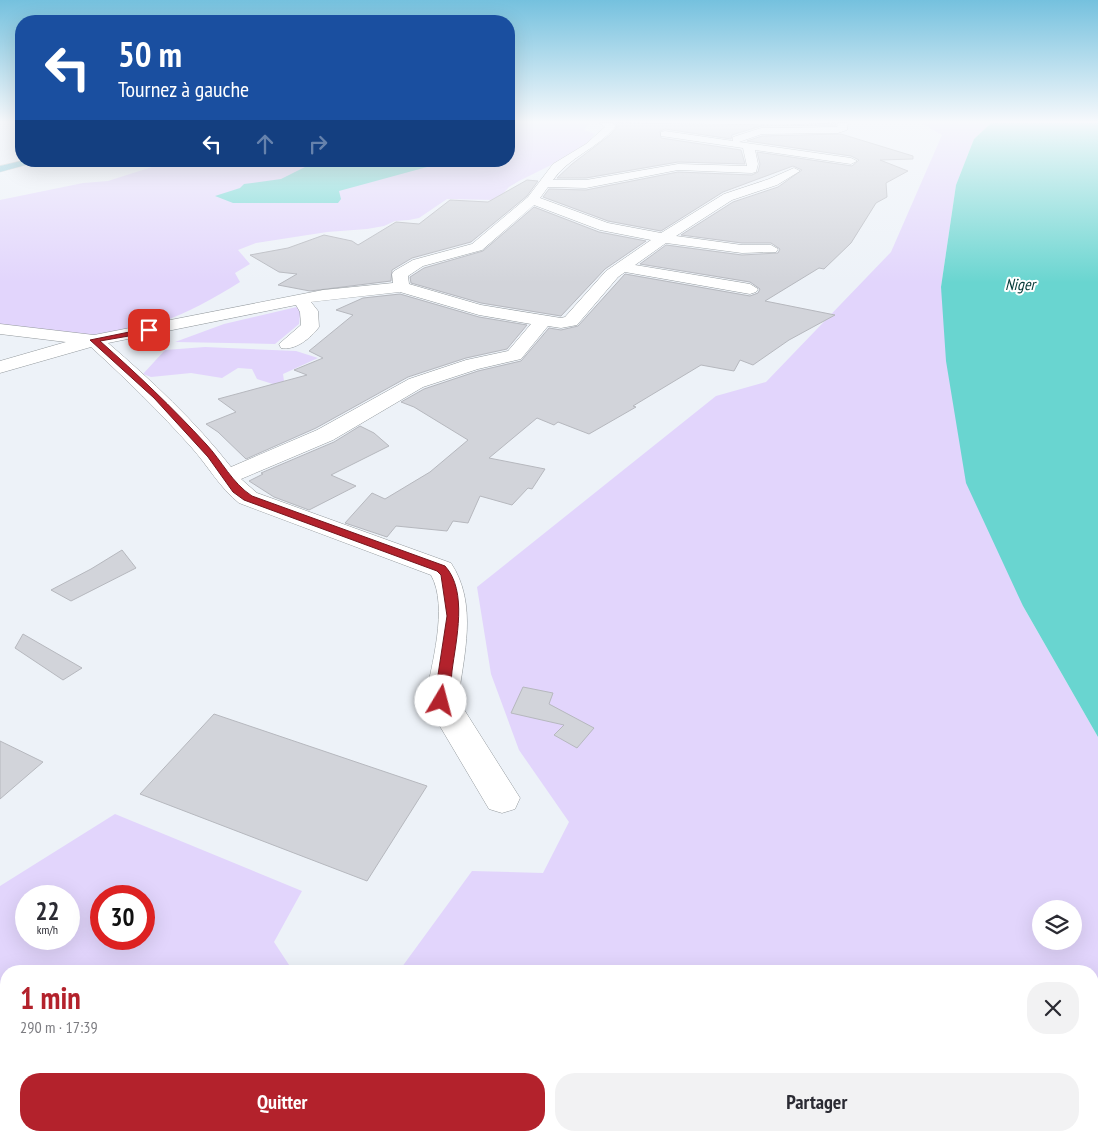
<!DOCTYPE html>
<html lang="fr">
<meta charset="utf-8">
<style>
body{margin:0;font-family:"PT Sans Narrow",sans-serif;background:#f2f2f3;color:#2b2b33;height:100vh;display:flex;flex-direction:column;font-size:19px;white-space:nowrap}
*{box-sizing:border-box;margin:0}
p{font-size:16px;color:#7c7c81}
.icon{flex:none;width:28px;height:28px;fill:none;stroke:currentColor;stroke-width:2;stroke-linecap:round;stroke-linejoin:round}
.map{position:relative;flex:1;overflow:hidden}
.details{position:absolute;left:0px;top:965px;width:1099px;height:176px;display:flex;flex-direction:column;background:#fff;border-radius:20px 20px 0 0;box-shadow:0 5px 20px #0002}
.details>*{flex:none}
.banner{position:absolute;left:15px;top:15px;width:500px;height:152px;border-radius:20px;box-shadow:0 5px 20px #0002;background:#1a4fa0;color:#fff;overflow:hidden}
.tools{position:absolute;left:1032px;top:900px;display:grid;gap:10px}
.tools a{display:grid;place-items:center;width:50px;height:50px;border-radius:50%;background:#fff;box-shadow:0 5px 20px #0002;font-size:25px}
.speed{position:absolute;left:15px;top:885px;display:flex;gap:10px;font-size:25px;font-weight:700;text-align:center}
.speed>*{display:grid;place-content:center;width:65px;height:65px;border-radius:50%;background:#fff;box-shadow:0 5px 20px #0002;line-height:1}
.speed small{font-size:12px;font-weight:400}
.speed .limit{border:8px solid #d22;background:#fff;color:#111}
.pin{position:absolute;display:grid;place-items:center;width:42px;height:42px;color:#fff;margin:-21px;border-radius:10px;box-shadow:0 2px 8px #0006}
.me{position:absolute;width:55px;margin:-28px;rotate:8deg;stroke-linejoin:round;filter:drop-shadow(0 0 4px #0008)}
.turn{display:flex;align-items:center;gap:18px;height:105px;padding:0 20px;font-size:22px}
.turn .icon{width:65px;height:65px;stroke-width:2.5}
.turn b{display:block;font-size:35px;line-height:42px}
.lanes{display:flex;align-items:center;height:48px;padding:0 20px;background:#0003;justify-content:center;gap:25px;direction:ltr}
.lanes .off{opacity:.35}
.round{display:grid;place-items:center;flex:none;width:52px;height:52px;border-radius:20px;background:#f2f2f3}
.head{display:flex;align-items:center;justify-content:space-between;height:85px;padding:0 20px}
h1{font-size:30px;font-weight:700;line-height:38px;color:#b3222c}
.cta{display:flex;gap:10px;margin-top:auto;padding:10px 20px}
.cta a{flex:1;height:58px;border-radius:20px;background:#b3222c;color:#fff;font-size:20px;font-weight:700;line-height:58px;text-align:center}
.cta a+a{background:#f2f2f3;color:#2b2b33}
.map>svg:first-child{display:block}
</style>
<div class="map">
<svg width="1098" height="1141" viewBox="0 0 1098 1141">
<rect width="100%" height="100%" fill="#edf2f8"/>
<path fill="#e2d5fc" fill-rule="evenodd" d="M509,123H590L584,130L595,134L581,150L519,181L509,187L497,200L447,199L419,218L409,220L395,221L384,226L367,229L327,232L256,243L238,250L250,264L235,273L240,282C186,316 141,336 76,336C51,336 25,330 0,327V200L83,183L108,181L171,161H509Z
M921,123H991L974,139L956,185L941,287L1023,606L1098,737V1141H0V886L115,814L302,891L274,942L293,971H6V1135H1092V971H399L472,871L543,873L569,822L519,750L491,674L477,587L716,396L766,382L891,252L942,135ZM26,896H69V939H26ZM101,896H144V939H101ZM1041,909H1074V941H1041Z
M301,306L299,324L275,344L175,342L224,324Z
M205,347L296,351L318,358L283,374L284,381L276,385L257,379L252,369L238,368L222,378L191,373L151,377L143,374L165,350Z"/>
<path fill="#69d5d0" d="M991,123H1098V737L1023,606L966,483L946,361L941,287L956,185L974,139Z
M331,161H416L427,167L339,191L341,199L338,203H233L215,196L240,188L244,184L281,179L309,165Z"/>
<path fill="#d2d4da" stroke="#b6b8be" d="M616,123L782,125L836,123V125L761,126L732,135L731,139L665,129L660,131L661,138L741,150L745,164L678,162L586,178H557L572,164L610,135L617,127Z
M841,134L913,156V159L880,160L908,171L886,183L887,197L876,203L851,243L824,269L819,268L765,301L835,315L789,340L753,365L740,360L734,371L701,365L633,406L636,407L589,434L558,422L554,425L537,418L489,458L545,469L532,489L528,488L512,505L480,496L468,523L453,521L447,531L396,526L387,537L345,523L372,493L385,499L430,472L468,440L414,407L401,402L424,389L478,371L521,361L549,328L561,330L578,326L625,274L750,296L758,293L760,289L750,282L640,264L666,245L742,255L778,253L780,249L771,243H742L681,235L733,202L778,187L802,170L793,166L723,192L661,231L608,221L543,197L549,189L586,190L678,172L752,175L758,172L760,164L757,152L852,166L859,160L851,156L747,141L762,136Z
M527,180L538,181L527,196L471,242L412,258L392,270L391,281L310,291L278,285L297,274L279,272L250,255L288,248L324,235L352,241L358,245L396,222L419,224L450,200L488,202Z
M534,207L599,232L646,241L605,269L561,316L481,303L411,283L410,277L424,268L483,251Z
M400,294L479,317L527,325L507,349L466,358L408,377L316,428L246,459L218,432L206,424L236,412L218,399L307,375L294,370L323,358L309,351L353,315L336,310L363,298Z
M360,426L374,433L389,446L331,475L356,486L309,510L274,497L249,481L263,474L261,473L334,442Z
M122,550L136,568L71,601L51,590L91,569Z
M23,634L82,668L63,680L15,648Z
M523,687L553,693L549,704L594,728L577,748L554,735L564,725L511,713Z
M214,714L427,786L367,881L140,794Z
M0,741L43,762L0,799Z"/>
<g fill="none" stroke-linecap="round" stroke-linejoin="round">
<defs>
<path id="minor" d="M600,123H613L616,126C597,149 569,157 553,180H586L678,164L747,166L743,148L661,136V132L665,131L733,141V137L761,128L837,127L838,123H848L847,130L838,133L762,134L739,142L851,158L857,161L851,164L755,150L758,164L756,172L752,173L678,170L586,188L548,187L540,198L608,223L661,233L724,194L769,179L794,168L800,171L777,185L732,200L676,236L742,245H771L778,249L776,252L742,253L666,243L635,265L750,284L758,289L756,292L750,294L625,272L618,277L577,325L561,328L548,326L521,359L478,369L423,387L333,440L241,479L257,493L451,563C478,604 464,654 458,700L520,798L515,809L502,813L489,809L425,701C431,666 449,607 431,575L239,503C220,488 208,466 192,448C160,412 126,379 91,347L0,373V361L66,342L0,334V324L94,335L323,290L393,283L392,274L394,271L413,260L472,244L528,197L553,164L586,144L605,127ZM534,205L600,230L651,240L606,271L565,317L561,318L481,305L409,284L408,276L423,266L482,250ZM400,292L479,315L531,324L508,351L466,360L409,379L317,430L231,467C195,421 152,381 108,343L296,305L300,312L301,325L279,344L281,348C295,351 311,338 319,327L318,311L311,302Z"/>
<path id="major" d="M21,161H40L0,172V166Z"/>
</defs>
<use href="#minor" stroke="#93999d" stroke-width="1"/>
<use href="#major" stroke="#cfd0d0" stroke-width="1"/>
<use href="#minor" fill="#fff" fill-rule="evenodd"/>
<use href="#major" fill="#76bfd0" fill-rule="evenodd"/>
</g>
<linearGradient id="sky" x2="0" y2="1"><stop stop-color="#75c1de"/><stop offset="0.43" stop-color="#f7f9fc"/><stop offset="1" stop-color="#f7f9fc" stop-opacity="0"/></linearGradient>
<rect width="1098" height="283" fill="url(#sky)"/>
<path fill="#b3222c" stroke="#74161d" d="M149,328L153,330L152,332L100,341C137,374 172,407 206,444C222,461 232,483 252,496L445,566C468,591 456,640 452,671C451,681 451,696 446,705L441,706L434,701L447,616L441,575L437,571L244,500L233,492L208,457L154,398L90,340Z"/>
<g text-anchor="middle" dominant-baseline="central" stroke-width="4" stroke-linejoin="round" paint-order="stroke">
<g font-size="16" font-style="italic" fill="#063c3a" stroke="#fff">
<text x="1020" y="284">Niger</text>
</g>
</g>
</svg>
<div class="tools">
<a><svg class="icon" aria-label="layers" viewBox="0 0 24 24"><path d="M12 4l9 5-9 5-9-5zM3 14l9 5 9-5"/></svg></a>
</div>
<div class="speed"><div>22<small>km/h</small></div><div class="limit">30</div></div>
<div class="pin" style="left:149px;top:330px;background:#d93025"><svg class="icon" aria-label="arrive" viewBox="0 0 24 24"><path d="M6 21V4h12l-3 4 3 4H6"/></svg></div>
<svg class="me" style="left:441px;top:701px" viewBox="-20 -20 40 40"><circle r="19" fill="#fff"/><path d="M0-13L10 11 0 6-10 11z" fill="#b3222c"/></svg>
<div class="banner">
<div class="turn"><svg class="icon" aria-label="left" viewBox="0 0 24 24"><path d="M17 20v-9H6M10 6l-5 5 5 5"/></svg><div><b>50 m</b>Tournez à gauche</div></div>
<div class="lanes"><svg class="icon" aria-label="left" viewBox="0 0 24 24"><path d="M17 20v-9H6M10 6l-5 5 5 5"/></svg><svg class="icon off" aria-label="ahead" viewBox="0 0 24 24"><path d="M12 20V5M6 11l6-6 6 6"/></svg><svg class="icon off" aria-label="right" viewBox="0 0 24 24"><path d="M7 20v-9h11M14 6l5 5-5 5"/></svg></div>
</div>
<section class="details">
<div class="head"><div><h1>1 min</h1><p>290 m · 17:39</p></div><a class="round"><svg class="icon" aria-label="close" viewBox="0 0 24 24"><path d="M6 6l12 12M18 6L6 18"/></svg></a></div>
<div class="cta"><a>Quitter</a><a>Partager</a></div>
</section>
</div>
